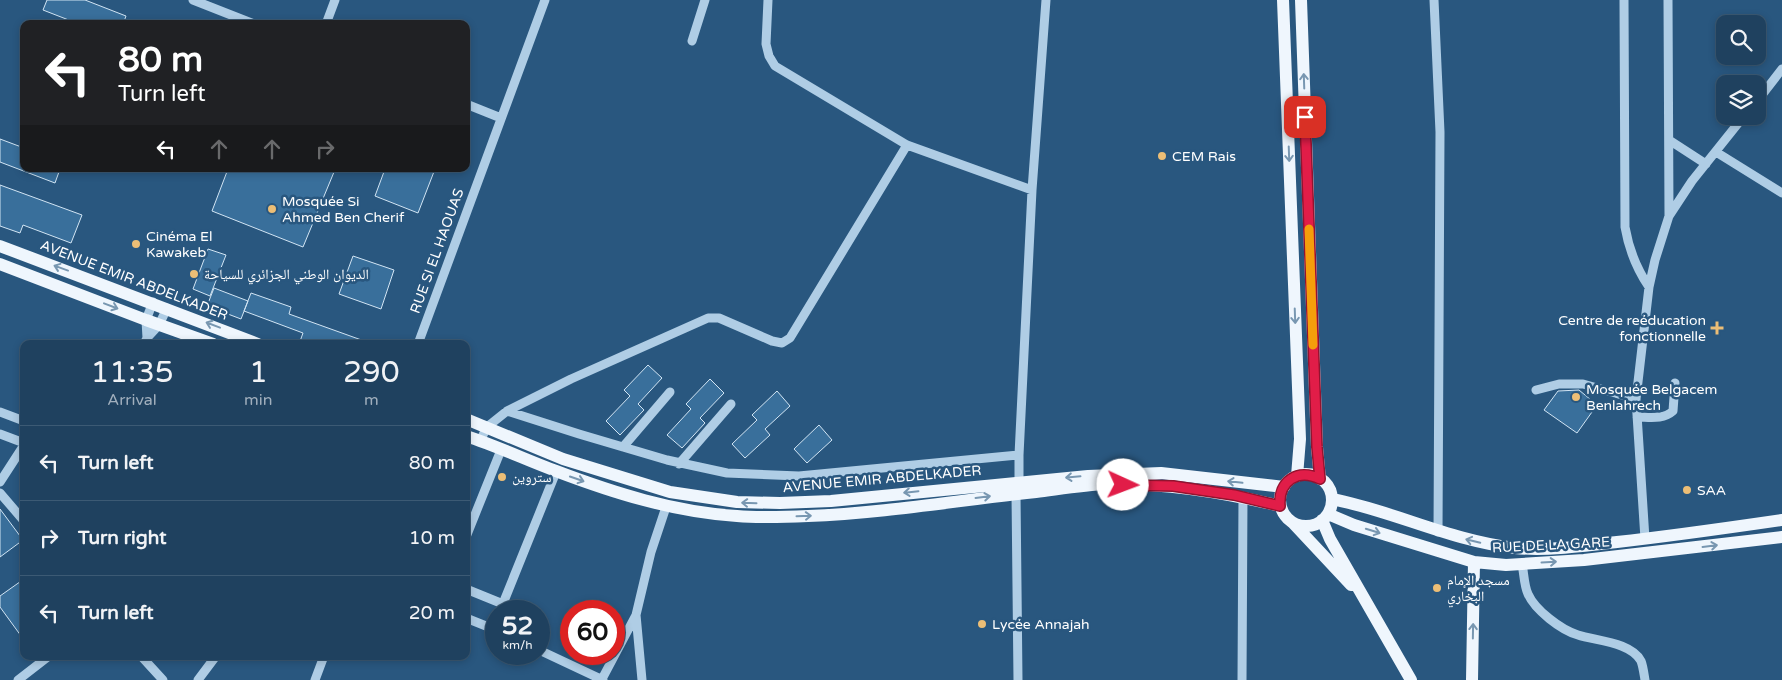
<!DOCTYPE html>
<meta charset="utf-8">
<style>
body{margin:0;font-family:"Varela Round","Noto Naskh Arabic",sans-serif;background:#274865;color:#f1f3f6;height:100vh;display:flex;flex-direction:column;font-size:19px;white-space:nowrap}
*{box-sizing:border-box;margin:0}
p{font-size:16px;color:#a1afbd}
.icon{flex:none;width:28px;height:28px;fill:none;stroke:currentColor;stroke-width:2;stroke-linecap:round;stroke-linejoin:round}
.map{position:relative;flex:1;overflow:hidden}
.drawer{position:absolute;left:20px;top:340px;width:450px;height:320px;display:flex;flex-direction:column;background:#1f415f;border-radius:10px;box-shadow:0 2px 8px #0003,0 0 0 1px #3c5a74}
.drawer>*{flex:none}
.guide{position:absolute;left:20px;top:20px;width:450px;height:152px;border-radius:10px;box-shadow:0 2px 8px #0003,0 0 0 1px #3c5a74;background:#202124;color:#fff;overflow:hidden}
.tools{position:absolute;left:1716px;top:15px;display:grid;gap:10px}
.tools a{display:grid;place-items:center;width:50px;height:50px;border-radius:10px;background:#1f415f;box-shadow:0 2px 8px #0003,0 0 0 1px #3c5a74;font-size:25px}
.speed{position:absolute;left:485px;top:600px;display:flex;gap:10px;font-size:25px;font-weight:700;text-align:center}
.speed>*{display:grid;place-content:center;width:65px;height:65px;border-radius:50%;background:#1f415f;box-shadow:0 2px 8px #0003,0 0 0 1px #3c5a74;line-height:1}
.speed small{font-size:12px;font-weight:400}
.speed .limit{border:8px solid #d22;background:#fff;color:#111}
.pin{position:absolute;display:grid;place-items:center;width:42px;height:42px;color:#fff;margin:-21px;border-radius:10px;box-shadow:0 2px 8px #0006}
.me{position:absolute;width:55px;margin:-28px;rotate:92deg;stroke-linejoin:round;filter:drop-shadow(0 0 4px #0008)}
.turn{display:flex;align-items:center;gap:18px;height:105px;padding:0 15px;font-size:22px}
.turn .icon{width:65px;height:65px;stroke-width:2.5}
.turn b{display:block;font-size:35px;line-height:42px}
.lanes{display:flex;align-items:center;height:48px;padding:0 15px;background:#0003;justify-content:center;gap:25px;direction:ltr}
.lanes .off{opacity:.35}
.eta{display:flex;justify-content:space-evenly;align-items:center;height:85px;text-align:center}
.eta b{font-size:30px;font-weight:600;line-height:35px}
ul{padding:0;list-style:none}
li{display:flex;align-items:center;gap:15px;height:75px;padding:0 15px;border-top:1px solid #3c5a74}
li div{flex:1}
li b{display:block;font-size:19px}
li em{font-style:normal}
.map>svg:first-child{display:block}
</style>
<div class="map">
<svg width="1782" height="680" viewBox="0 0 1782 680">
<rect width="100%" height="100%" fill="#29577f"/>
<path fill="#396f9b" stroke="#d2e5f4" d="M47,0H85L126,16L123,24H79L43,10Z
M0,139L24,148V169H60L55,183L0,162Z
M228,169H326L334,172L303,247L212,211Z
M385,169H435L418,213L375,196Z
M0,185L82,215L71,243L23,225L20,233L0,226Z
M208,249L226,255L210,296L193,289Z
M353,256L394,270L381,309L339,294Z
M214,288L248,301L241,319L207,306Z
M251,293L291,307L289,314L367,342V344H299L303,333L244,311Z
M648,365L662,378L638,404L644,410L620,435L606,421L630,396L624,390Z
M710,379L724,393L700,418L705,423L682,448L667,435L691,409L686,404Z
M1579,390L1597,405L1577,433L1544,410L1558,391Z
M777,391L790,406L765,429L770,435L745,458L732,444L757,420L752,415Z
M819,425L832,440L807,463L794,449Z
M0,509L23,540L0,557Z
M24,579V640L0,607V596Z"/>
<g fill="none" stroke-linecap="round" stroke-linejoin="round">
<path stroke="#afcde5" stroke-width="9" d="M193,0L254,24
M768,0L766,44L769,56L775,66L907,145L1032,190
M1434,0L1440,132L1438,532
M1624,0L1625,227C1629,250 1636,268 1649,287
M1668,0L1669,216
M326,24L335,0
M692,41L705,0
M1758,100L1782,69
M466,104L501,118
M1669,140L1706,164
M1716,152L1782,193
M147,338L146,320L153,302
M144,344L147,338L159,325L167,308
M418,344L545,0
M1536,390L1559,384H1583L1636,399
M507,411L579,434L667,460L727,473L799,476L1019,455
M0,412L24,421
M1637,417C1649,417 1663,420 1673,411L1675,383
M0,434L24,443
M480,441L487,427L507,411L571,379L708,318H719L772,341L782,343L790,338L907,145
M623,447L670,392
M679,464L731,404
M0,482L24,445
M1019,482V455L1032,190L1046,0
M0,493L24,521
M1016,494L1018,680
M466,537L501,450
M1645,539L1636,399L1649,287L1655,260L1669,216L1692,181L1744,116
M1522,564C1524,573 1524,586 1528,594C1535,610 1561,630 1578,635C1596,641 1631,642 1641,661C1643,666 1644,674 1645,680
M466,589L503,604
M500,611L556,472
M636,615L642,680
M466,618L496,630
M539,650L603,680
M141,656L163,680
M602,679L636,615L651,552L666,507
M18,680L49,656
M198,680L216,656
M315,680L324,656
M1242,680L1243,497"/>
<path stroke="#eff6fd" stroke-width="12" d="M1283,0L1300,439L1297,476
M1301,0L1317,447L1320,479
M0,246L258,344
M0,264L146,320L213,344
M466,419L563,459L670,492L737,502L780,503L831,501L1088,476L1161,473L1284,487
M466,436C497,446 526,460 556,471C614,493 674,512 737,516C761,518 785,517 808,516C885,513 960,500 1036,492C1060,489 1084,485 1107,484C1166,483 1223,492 1280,506
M1280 500a26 26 0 1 1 52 0a26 26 0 1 1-52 0Z
M1332,499C1394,511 1451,541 1515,548C1549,551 1583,546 1617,542C1672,536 1727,528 1782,520
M1328,514L1354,525L1474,562L1506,565L1584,560L1782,537
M1322,520L1330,539L1411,680
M1293,523L1351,585
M1472,680L1474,562"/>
</g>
<defs><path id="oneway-shaft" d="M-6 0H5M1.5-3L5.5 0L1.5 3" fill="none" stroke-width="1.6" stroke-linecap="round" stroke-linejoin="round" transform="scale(1.25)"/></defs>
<g stroke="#7897b1">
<use href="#oneway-shaft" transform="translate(1304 81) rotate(-92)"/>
<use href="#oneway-shaft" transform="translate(1289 154) rotate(88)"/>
<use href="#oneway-shaft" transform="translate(61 268) rotate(-160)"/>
<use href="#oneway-shaft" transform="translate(111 306) rotate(21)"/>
<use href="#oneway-shaft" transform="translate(1295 316) rotate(88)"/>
<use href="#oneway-shaft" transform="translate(213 325) rotate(-159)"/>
<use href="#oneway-shaft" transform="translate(1073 477) rotate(175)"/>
<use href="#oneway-shaft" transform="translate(577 479) rotate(19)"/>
<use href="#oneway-shaft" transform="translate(1235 482) rotate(-174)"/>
<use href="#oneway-shaft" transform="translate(911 492) rotate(174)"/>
<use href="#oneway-shaft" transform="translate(983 497) rotate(-7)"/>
<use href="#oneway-shaft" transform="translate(749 503) rotate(-178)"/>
<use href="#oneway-shaft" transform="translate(804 516) rotate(-2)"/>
<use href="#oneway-shaft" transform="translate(1373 531) rotate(17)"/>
<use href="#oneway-shaft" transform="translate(1473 541) rotate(-166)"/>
<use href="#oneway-shaft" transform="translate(1710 546) rotate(-7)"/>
<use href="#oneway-shaft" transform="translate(1549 562) rotate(-3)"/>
<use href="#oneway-shaft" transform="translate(1473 631) rotate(-89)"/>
</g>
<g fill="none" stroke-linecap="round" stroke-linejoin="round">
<defs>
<path id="route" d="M1123,485L1173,486L1234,495L1280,506C1278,481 1298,468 1320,479L1317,447L1305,117"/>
</defs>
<use href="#route" stroke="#92132f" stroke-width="12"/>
<use href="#route" stroke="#e11d48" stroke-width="9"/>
<path stroke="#f59e0b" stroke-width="9" d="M1309,229L1313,345"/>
</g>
<g fill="#ecbe76" stroke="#29577f" stroke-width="2">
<circle cx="1162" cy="156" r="5"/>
<circle cx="272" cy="209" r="5"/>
<circle cx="136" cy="244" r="5"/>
<circle cx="194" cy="274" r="5"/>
<path d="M1714.5 320.5h5v5h5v5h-5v5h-5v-5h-5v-5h5z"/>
<circle cx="1576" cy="397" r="5"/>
<circle cx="502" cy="477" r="5"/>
<circle cx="1687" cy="490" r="5"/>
<circle cx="1437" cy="588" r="5"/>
<circle cx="982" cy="624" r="5"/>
</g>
<g text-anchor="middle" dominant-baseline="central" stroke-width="5" stroke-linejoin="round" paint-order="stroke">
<g font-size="14" fill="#fff" stroke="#29577f" text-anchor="start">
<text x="1172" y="156">CEM Rais</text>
<text x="282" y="201">Mosquée Si<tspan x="282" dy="16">Ahmed Ben Cherif</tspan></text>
<text x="146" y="236">Cinéma El<tspan x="146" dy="16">Kawakeb</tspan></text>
<text x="204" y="274">الديوان الوطني الجزائري للسياحة</text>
<text x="1706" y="320" text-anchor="end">Centre de reéducation<tspan x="1706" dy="16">fonctionnelle</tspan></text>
<text x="1586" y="389">Mosquée Belgacem<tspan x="1586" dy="16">Benlahrech</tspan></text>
<text x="512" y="477">ستروين</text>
<text x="1697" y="490">SAA</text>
<text x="1447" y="580">مسجد الإمام<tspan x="1447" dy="16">البخاري</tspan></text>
<text x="992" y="624">Lycée Annajah</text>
</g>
<g font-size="14" fill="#fff" stroke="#29577f">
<text transform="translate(437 251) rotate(-70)">RUE SI EL HAOUAS</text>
<text transform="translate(134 280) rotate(21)">AVENUE EMIR ABDELKADER</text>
<text transform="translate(882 479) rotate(-5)">AVENUE EMIR ABDELKADER</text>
<text transform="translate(1551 545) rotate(-3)">RUE DE LA GARE</text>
</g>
</g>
</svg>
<div class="tools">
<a><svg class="icon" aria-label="search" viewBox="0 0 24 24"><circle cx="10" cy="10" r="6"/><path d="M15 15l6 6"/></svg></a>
<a><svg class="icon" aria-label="layers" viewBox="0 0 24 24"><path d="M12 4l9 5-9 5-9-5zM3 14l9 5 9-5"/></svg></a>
</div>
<div class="speed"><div>52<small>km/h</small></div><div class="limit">60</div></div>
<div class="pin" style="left:1305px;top:117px;background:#d93025"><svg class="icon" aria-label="arrive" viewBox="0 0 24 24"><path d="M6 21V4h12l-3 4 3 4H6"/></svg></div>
<svg class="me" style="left:1123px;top:485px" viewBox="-20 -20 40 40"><circle r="19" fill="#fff"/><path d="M0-13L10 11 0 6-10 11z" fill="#e11d48"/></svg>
<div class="guide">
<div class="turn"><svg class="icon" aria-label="left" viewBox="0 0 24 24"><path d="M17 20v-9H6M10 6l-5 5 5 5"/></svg><div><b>80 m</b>Turn left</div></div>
<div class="lanes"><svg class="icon" aria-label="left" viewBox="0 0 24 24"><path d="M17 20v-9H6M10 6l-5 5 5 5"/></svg><svg class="icon off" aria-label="ahead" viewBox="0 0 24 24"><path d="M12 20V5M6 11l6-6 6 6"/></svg><svg class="icon off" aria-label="ahead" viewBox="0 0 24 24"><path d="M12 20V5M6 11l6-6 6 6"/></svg><svg class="icon off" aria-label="right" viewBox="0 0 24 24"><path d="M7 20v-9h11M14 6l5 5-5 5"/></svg></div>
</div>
<section class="drawer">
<div class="eta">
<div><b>11:35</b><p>Arrival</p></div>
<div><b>1</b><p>min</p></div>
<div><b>290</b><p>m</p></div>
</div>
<ul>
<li><svg class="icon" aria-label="left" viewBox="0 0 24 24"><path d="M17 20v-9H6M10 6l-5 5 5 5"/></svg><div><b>Turn left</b></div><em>80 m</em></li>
<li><svg class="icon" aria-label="right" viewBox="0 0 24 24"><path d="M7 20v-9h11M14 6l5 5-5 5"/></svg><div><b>Turn right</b></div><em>10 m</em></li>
<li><svg class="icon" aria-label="left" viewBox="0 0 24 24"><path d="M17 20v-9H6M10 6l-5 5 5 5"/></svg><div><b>Turn left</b></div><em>20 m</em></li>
</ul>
</section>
</div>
